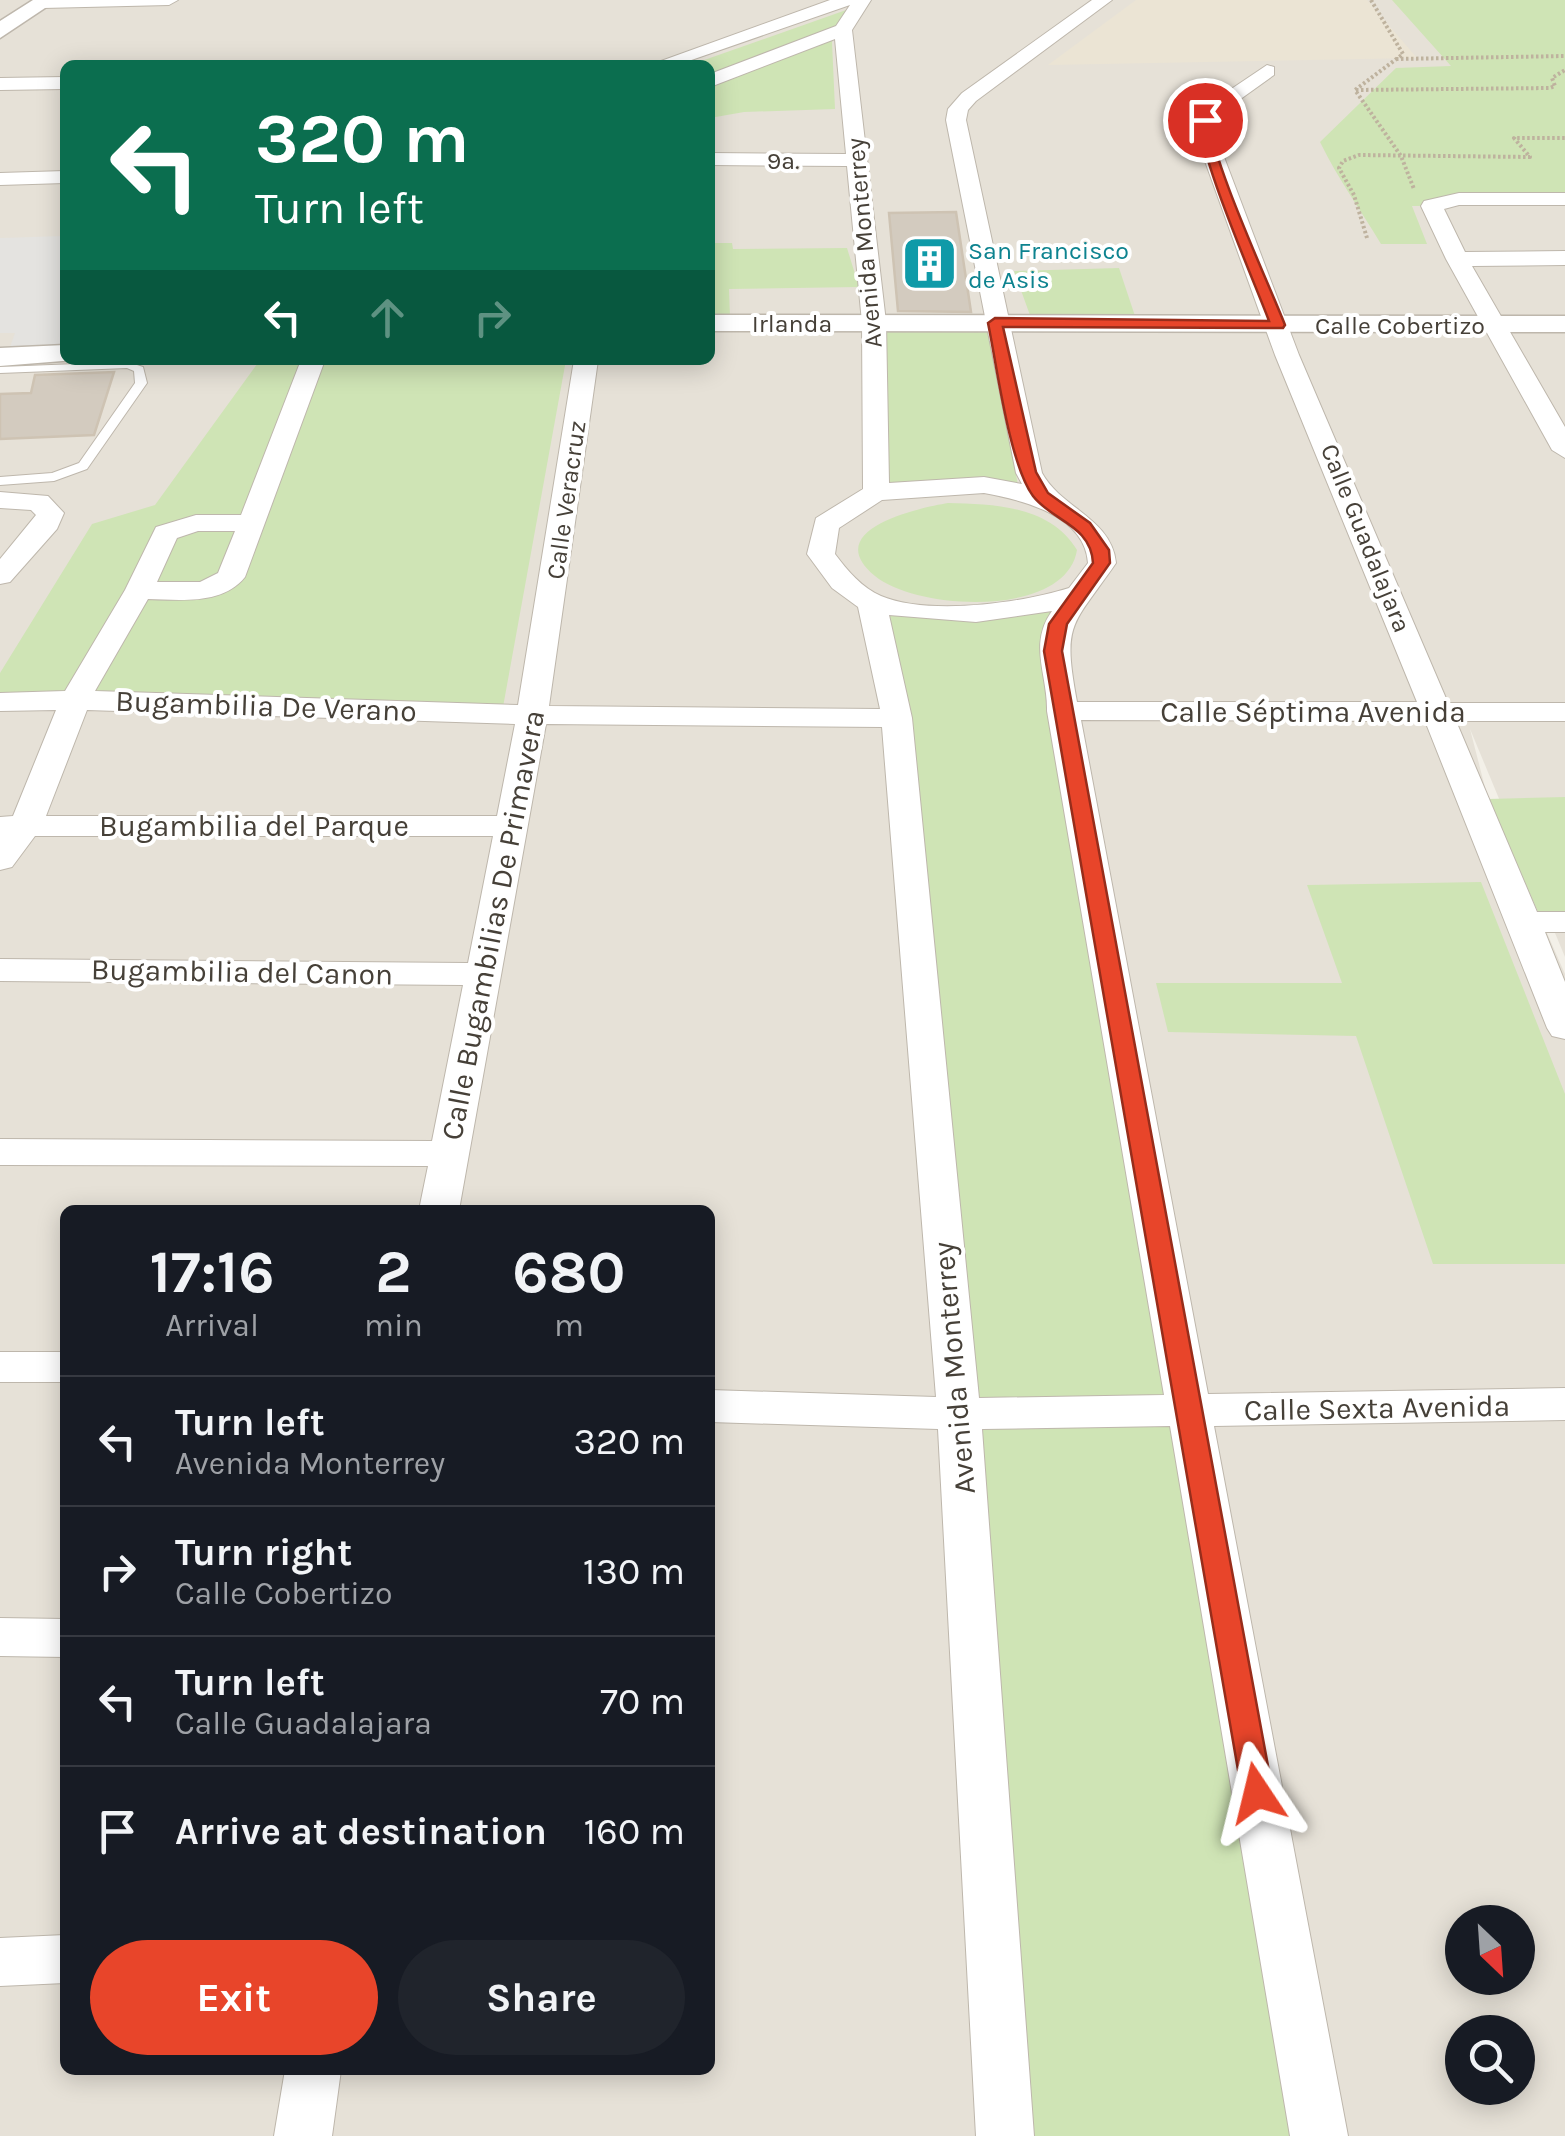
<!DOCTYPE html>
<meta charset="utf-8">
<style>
body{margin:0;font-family:Karla,sans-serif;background:#20242c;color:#f1f3f6;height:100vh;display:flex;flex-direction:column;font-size:38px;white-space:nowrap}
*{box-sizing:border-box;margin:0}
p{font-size:32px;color:#9ea1a6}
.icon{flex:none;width:55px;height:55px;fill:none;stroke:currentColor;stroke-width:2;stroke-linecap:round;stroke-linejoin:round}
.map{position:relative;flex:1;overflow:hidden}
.side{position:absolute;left:60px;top:1205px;width:655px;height:870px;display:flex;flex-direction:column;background:#171b24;border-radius:15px;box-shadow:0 5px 25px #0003}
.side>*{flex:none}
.guide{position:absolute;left:60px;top:60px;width:655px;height:305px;border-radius:15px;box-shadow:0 5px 25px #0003;background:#0b6e4f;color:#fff;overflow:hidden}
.needle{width:65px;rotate:155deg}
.tools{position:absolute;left:1445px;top:1905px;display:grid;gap:20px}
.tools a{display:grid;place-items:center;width:90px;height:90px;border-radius:50%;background:#171b24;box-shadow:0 5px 25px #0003;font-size:50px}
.pin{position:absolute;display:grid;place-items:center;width:85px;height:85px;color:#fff;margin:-42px;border:5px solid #fff;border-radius:50%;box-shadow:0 2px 10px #0007}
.me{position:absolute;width:110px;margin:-55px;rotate:350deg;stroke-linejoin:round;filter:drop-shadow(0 0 8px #0008)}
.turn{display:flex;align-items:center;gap:35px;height:210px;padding:0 30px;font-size:45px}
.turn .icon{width:130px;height:130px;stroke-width:2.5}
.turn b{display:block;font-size:70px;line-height:85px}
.lanes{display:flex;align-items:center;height:95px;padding:0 30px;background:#0003;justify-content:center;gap:50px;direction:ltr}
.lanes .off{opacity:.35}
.eta{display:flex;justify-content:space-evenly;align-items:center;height:170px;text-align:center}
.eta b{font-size:60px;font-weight:700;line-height:70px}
.button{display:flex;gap:20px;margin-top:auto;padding:20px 30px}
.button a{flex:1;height:115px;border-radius:60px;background:#e8452a;color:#fff;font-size:40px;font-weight:700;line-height:115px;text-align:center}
.button a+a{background:#20242c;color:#f1f3f6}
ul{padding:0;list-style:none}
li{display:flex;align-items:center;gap:30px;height:130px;padding:0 30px;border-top:2px solid #363941}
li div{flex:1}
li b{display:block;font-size:38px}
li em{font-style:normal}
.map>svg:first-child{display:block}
</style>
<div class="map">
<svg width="1565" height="2136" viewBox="0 0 1565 2136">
<rect width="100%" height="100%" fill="#f3f0e8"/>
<path fill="#e6e1d7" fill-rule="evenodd" d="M0,0H1565V957L1470,729L1488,799L1565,974V2136H0ZM65,65H710V360H65ZM65,1210H710V2070H65ZM1462,1922H1518V1978H1462ZM1462,2032H1518V2088H1462Z"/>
<path fill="#ebe4d4" d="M1136,0H1367L1417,58L1048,65Z"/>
<path fill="#cfe4b5" d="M1392,0H1565V205L1412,206L1427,244H1381C1360,209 1338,179 1320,142L1396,68L1451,66Z
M849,9L832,42L835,109L744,112L710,118V65H690Z
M710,243H732L733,249L847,248L859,287L729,289L730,317L710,318Z
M1119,268L1135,316L1031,318L1014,271Z
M883,326L987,327L1018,485L886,487Z
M260,360H566L503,707L0,710V673L92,524L155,505Z
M948,503C995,504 1050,506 1077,550C1066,618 918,611 875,576C819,530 918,508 948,503Z
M872,603L910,610L1052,604L1319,2136H1005Z
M1565,797V911L1538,912L1488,799Z
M1481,882L1565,1094V1264H1433L1356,1036L1168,1032L1156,983H1342L1307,885Z"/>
<path fill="#e4e3e0" d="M65,236V345L10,347L15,333H0V238Z"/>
<path fill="#d3cbbf" stroke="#cec3b3" stroke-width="2.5" d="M956,212L971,312L898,311L889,213Z
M114,372L94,435L0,439V394L31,393L35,375Z"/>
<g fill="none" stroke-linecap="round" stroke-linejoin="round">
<defs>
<path id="service" d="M128,362L143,367L147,383L87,469L54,481L0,485V477L52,473L79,463L135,383L134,371L127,368L0,373V367Z"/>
<path id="minor" d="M36,0H178L169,5L43,8L37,7Z
M830,0H871L852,30L886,322L889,483L984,477L1022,484L1016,473L946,120L948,109L962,93L1092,0H1112L976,101L968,110L966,120L1042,473C1061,508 1112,519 1116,563C1072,627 1062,621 1077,702H1417L1275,355L1193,128L1206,106L1267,65L1274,67V75L1221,113L1213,128L1299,355L1448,703H1565V721H1456L1537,912H1565V932H1545L1565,982V1039L1552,1036L1547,1028L1425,721L1081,720L1208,1394L1565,1388V1420L1214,1426L1348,2136H1290L1170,1426L982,1429L1034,2136H976L938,1429L710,1422V1390L936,1397L882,727L546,724L459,1210H419L428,1166L0,1165V1139L432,1141L463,985L0,981V959L468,963L493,836H35L12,867L0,870V817L13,816L56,710L0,711V693L65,691L125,590L156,527L196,515H241L301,360H325L245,577C223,605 180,600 148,599L95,691L518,705L574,360H598L549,706L880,709L858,607L832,588L807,554L816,518L863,489L862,322L847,166L710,165V153L846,154L835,39L710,87V74L836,26L850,5L677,65H650ZM984,493C1022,500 1085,515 1088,563L1069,588C1021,603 929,616 881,596C862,588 847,570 835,554L839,528L882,500ZM198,531H235L218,573L200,582H157L177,538ZM1052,611C1028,644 1048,676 1047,711L1164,1395L979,1398L912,718L889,615L976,622ZM87,710L515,724L497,816H46Z
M65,77V89L0,90V78Z
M65,171V183L0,185V173Z
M1459,193H1565V205H1459L1444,209L1465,252L1565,251V265L1472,266L1565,427V458L1552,450L1446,259L1421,206L1424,201Z
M0,492L48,496L64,513L57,529L10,582L0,584V559L36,515L31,510L0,508Z
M0,1352H65V1382H0Z
M0,1618L65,1619V1657L0,1656Z
M65,1935V1983L0,1986V1938Z
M285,2070H341L332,2136H274Z"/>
<path id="tertiary" d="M33,0H57L0,38V21Z
M710,315L1565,316V332L710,331Z
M65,345V360H75L0,366V348Z"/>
</defs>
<use href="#service" stroke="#beb7ac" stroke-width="2"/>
<use href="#minor" stroke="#beb7ac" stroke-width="2"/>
<use href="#tertiary" stroke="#beb7ac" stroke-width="3"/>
<path stroke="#beb29e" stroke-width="4" stroke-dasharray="2.5 2.5" stroke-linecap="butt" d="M1371,0L1403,54L1355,90L1401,156L1414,189
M1396,59L1565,56
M1356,90L1550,88L1555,86L1552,78L1565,70
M1367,238L1354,195L1339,168L1343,161L1359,155L1530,157L1514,138H1565"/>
<use href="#service" fill="#fff" fill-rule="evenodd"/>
<use href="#minor" fill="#fff" fill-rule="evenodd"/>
<use href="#tertiary" fill="#fff" fill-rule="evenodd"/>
</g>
<path fill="#e8452a" stroke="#972d1b" stroke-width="2.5" d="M1201,117L1211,120C1205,146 1272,291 1285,325L1283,328L1003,327L1036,472L1048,493L1090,523L1109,550L1110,563L1067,624L1062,651L1273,1793L1268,1802L1257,1806L1246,1802L1242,1793L1044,651L1049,624L1093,563C1091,525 1052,521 1033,496C1009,463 997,366 988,323L995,318L1269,321C1257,288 1192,140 1201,117Z"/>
<defs>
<symbol id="building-square" viewBox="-11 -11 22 22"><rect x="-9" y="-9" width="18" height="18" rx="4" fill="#0f9aa8" stroke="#fff"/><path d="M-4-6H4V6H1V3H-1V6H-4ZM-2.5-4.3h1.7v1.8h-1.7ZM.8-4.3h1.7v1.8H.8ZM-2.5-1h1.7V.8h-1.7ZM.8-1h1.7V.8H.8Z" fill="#fff"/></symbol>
</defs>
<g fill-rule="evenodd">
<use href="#building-square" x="898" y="232" width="63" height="63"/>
</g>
<g text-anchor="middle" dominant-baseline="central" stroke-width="8" stroke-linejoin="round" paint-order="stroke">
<g font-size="25" fill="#464038" stroke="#fff">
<text x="783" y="160">9a.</text>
<text transform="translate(864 243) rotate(-95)">Avenida Monterrey</text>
<text x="792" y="323">Irlanda</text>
<text x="1400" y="325">Calle Cobertizo</text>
<text transform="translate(566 500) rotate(-82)">Calle Veracruz</text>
<text transform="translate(1366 538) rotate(68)">Calle Guadalajara</text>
</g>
<g font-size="25" fill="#0d838f" stroke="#fff" text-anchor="start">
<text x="968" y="250">San Francisco<tspan x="968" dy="29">de Asis</tspan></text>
</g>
<g font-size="30" fill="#464038" stroke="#fff">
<text transform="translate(266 706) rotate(2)">Bugambilia De Verano</text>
<text x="1313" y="712">Calle Séptima Avenida</text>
<text x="254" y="826">Bugambilia del Parque</text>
<text transform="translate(493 925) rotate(-79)">Calle Bugambilias De Primavera</text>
<text transform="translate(242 972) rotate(1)">Bugambilia del Canon</text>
<text transform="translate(954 1368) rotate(-95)">Avenida Monterrey</text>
<text transform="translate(1377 1408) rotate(-1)">Calle Sexta Avenida</text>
</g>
</g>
</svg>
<div class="tools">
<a><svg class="needle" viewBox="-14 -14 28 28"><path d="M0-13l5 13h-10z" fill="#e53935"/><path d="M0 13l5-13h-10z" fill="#9ea1a6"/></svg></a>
<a><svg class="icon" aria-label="search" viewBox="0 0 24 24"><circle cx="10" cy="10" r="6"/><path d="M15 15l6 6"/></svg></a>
</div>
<div class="pin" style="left:1205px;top:120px;background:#d93025"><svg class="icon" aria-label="arrive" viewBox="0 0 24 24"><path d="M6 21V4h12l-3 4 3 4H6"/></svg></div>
<svg class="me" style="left:1257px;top:1793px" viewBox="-20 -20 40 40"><path d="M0-17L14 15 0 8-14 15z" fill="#e8452a" stroke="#fff" stroke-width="4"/></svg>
<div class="guide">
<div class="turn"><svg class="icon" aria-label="left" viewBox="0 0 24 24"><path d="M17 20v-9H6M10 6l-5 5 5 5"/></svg><div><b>320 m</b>Turn left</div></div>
<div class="lanes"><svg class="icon" aria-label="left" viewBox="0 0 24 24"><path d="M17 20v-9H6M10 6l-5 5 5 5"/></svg><svg class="icon off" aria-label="ahead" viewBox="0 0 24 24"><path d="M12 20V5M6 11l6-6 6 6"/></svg><svg class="icon off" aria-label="right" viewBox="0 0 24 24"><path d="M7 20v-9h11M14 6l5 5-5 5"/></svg></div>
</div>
<section class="side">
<div class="eta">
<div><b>17:16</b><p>Arrival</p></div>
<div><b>2</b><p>min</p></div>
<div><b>680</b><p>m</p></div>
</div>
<ul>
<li><svg class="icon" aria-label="left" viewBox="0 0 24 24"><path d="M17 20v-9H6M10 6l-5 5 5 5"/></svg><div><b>Turn left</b><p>Avenida Monterrey</p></div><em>320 m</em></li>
<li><svg class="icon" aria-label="right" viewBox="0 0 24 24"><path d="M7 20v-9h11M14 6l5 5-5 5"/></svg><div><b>Turn right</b><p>Calle Cobertizo</p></div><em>130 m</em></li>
<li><svg class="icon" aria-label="left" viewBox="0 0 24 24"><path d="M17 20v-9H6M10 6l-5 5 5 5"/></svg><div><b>Turn left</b><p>Calle Guadalajara</p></div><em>70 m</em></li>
<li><svg class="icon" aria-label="arrive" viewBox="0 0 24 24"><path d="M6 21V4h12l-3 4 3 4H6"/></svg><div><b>Arrive at destination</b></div><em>160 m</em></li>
</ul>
<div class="button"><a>Exit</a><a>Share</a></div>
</section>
</div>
